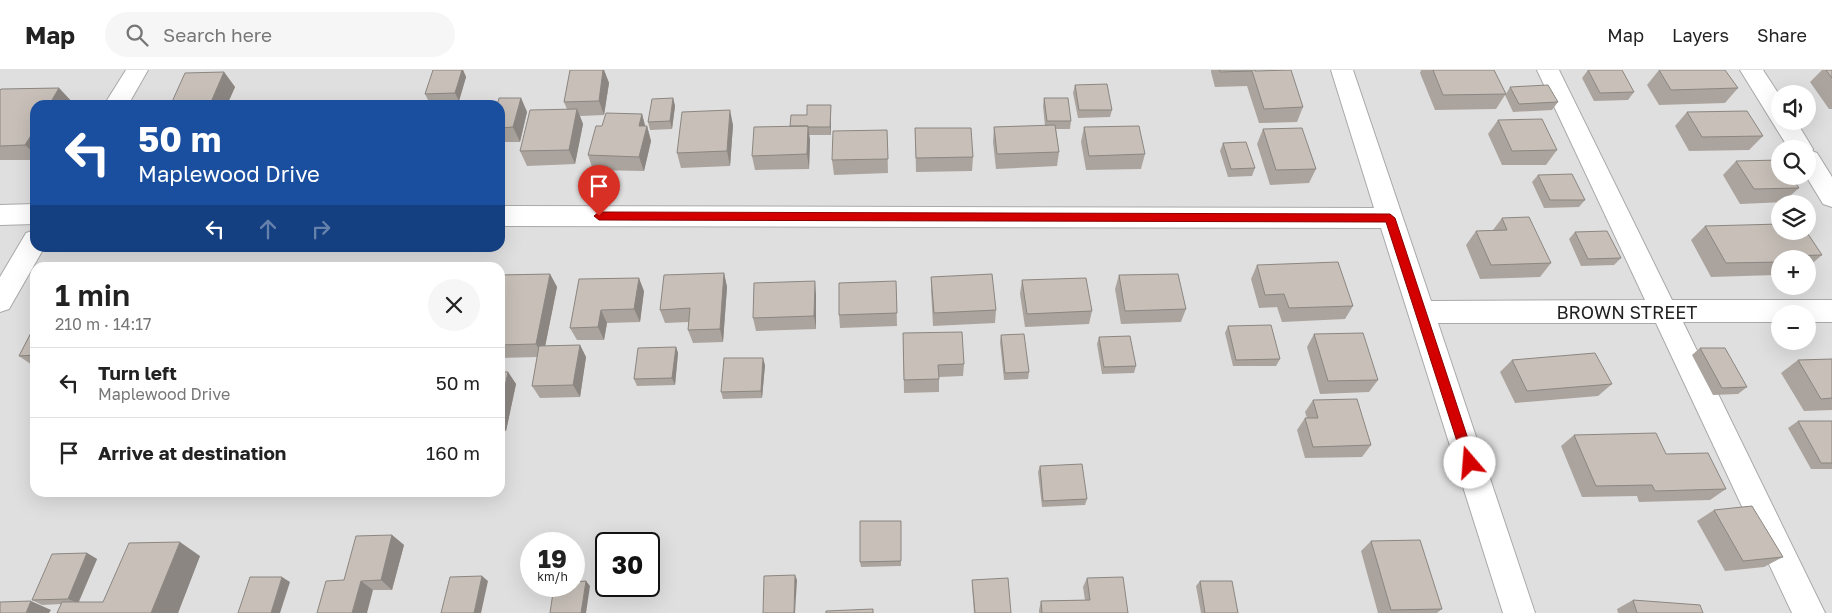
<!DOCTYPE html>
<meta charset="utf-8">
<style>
body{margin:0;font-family:"Golos Text",sans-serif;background:#f6f6f6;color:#222;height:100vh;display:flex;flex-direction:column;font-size:19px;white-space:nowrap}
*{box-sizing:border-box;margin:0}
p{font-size:16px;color:#767676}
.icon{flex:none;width:28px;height:28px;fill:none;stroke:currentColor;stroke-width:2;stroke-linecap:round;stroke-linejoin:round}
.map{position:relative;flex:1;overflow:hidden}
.drawer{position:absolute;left:30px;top:192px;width:475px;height:235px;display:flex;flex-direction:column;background:#fff;border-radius:15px;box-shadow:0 5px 20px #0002}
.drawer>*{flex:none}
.hud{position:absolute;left:30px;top:30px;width:475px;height:152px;border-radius:15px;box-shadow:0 5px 20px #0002;background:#1a4fa0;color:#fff;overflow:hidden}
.fabs{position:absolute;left:1771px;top:15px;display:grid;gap:10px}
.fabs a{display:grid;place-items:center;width:45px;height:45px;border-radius:50%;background:#fff;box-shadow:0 5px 20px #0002;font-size:25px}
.speed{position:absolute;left:520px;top:462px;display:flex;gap:10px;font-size:25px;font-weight:700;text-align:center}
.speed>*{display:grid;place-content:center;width:65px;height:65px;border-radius:50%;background:#fff;box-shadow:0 5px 20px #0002;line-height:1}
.speed small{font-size:12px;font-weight:400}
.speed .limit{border:2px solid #111;border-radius:8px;background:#fff;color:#111}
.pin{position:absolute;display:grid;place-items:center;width:42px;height:42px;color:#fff;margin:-51px -21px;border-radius:50% 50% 50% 0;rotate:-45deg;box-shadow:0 0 5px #0007}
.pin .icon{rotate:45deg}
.me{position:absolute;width:55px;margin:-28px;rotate:342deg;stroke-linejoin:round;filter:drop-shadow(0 0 4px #0008)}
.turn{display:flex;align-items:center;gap:18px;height:105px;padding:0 25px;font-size:22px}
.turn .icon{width:65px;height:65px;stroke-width:2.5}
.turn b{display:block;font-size:35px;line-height:42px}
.lanes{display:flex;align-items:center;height:48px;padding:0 25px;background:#0003;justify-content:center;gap:25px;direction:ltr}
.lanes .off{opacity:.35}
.round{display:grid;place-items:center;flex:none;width:52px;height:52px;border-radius:26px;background:#f6f6f6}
.summary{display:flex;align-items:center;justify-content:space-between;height:85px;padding:0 25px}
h1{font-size:30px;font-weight:600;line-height:38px}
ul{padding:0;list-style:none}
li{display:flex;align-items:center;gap:15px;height:70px;padding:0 25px;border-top:1px solid #e0e0e0}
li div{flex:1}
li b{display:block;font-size:19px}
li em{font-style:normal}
header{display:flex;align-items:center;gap:30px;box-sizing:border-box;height:70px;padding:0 25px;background:#fff;border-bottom:1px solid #e0e0e0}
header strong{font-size:24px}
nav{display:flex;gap:28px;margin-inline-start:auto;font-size:18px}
.search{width:350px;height:45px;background:#f6f6f6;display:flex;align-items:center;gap:12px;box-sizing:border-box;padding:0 18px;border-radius:28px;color:#767676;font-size:19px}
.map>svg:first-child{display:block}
</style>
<header>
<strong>Map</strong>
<div class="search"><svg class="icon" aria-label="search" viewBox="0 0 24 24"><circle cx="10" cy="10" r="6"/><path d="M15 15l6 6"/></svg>Search here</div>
<nav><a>Map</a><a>Layers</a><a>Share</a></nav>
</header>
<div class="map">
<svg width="1832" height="543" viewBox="0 0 1832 543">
<rect width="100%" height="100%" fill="#f2efe9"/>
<path fill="#e0dfdf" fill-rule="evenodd" d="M0,0H1832V543H0ZM1780,24H1808V51H1780ZM35,35H500V178H35ZM1780,79H1808V106H1780ZM1780,134H1808V161H1780ZM1780,189H1808V216H1780ZM35,198H500V422H35ZM1780,244H1808V271H1780ZM531,474H574V516H531ZM606,474H649V516H606Z"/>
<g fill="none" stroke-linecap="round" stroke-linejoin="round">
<defs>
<path id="minor" d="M126,0H148L128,35H104Z
M1331,0H1353L1431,231L1645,230L1537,0H1559L1672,230H1832V252H1808V244H1780V252H1683L1825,543H1792L1656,253H1438L1535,543H1503L1381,158L500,156V136L1374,138Z
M1740,0H1763L1780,26V51H1796L1813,79L1812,81L1817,83L1832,107V137L1823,134L1806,106L1808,79H1789Z
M35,134V154L0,155V135Z
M35,160V178H44L9,239L0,242V207L26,163Z"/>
</defs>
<use href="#minor" stroke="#a9a9a9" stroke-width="2"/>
<use href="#minor" fill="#fff" fill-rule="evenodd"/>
</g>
<path fill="#aba49e" d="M433,0H463L466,7L459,31L429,32L425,24Z
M570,0H604L609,13L604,45L580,46L583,54L575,94L527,96L520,81L567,39L564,32Z
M1211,0H1255L1303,37L1297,52L1259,53L1247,16L1215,17L1211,2Z
M1421,0H1494L1506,24L1510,17L1558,32L1552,40L1513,42L1505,25L1496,39L1435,40L1420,3Z
M1588,0L1634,22L1628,30L1594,31L1582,8Z
M1659,0L1738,18L1725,33L1659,35L1647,15Z
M1822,0H1832V39H1829L1810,12Z
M224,2L235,17L227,35H172L171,34Z
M1075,15L1112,40L1110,47L1078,48L1073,23Z
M59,18L73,33L72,35H35V90H0V20Z
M521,28L527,42L520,72H502L500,79V35L498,32Z
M673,28L675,36L672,59L650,60L648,52Z
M1044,28L1071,51L1070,59H1056L1059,82L1057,96L996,99L993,72L994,57L1045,56L1043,36Z
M831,35V65H809L810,70L809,99L755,100L752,86L790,56L807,45Z
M1687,42L1763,66L1749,80L1689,81L1675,56Z
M642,44L645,56H647L651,71L644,101L593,100L588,85L602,56Z
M1498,50L1557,80L1546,95H1502L1488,64Z
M733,55L730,96L681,98L677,83Z
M1084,57L1145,84L1141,99L1086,100L1081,72Z
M915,58L973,87L972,101L916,102Z
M1263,59L1316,99L1309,113L1270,115L1257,74Z
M887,60L888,103L834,105L832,90Z
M1223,73L1255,98L1252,106L1228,107L1220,81Z
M1736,91L1799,118L1783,132L1740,134L1723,105Z
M1538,105L1585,130L1579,137L1544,138L1532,112Z
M1502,148L1551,193L1540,207L1480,209L1466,175L1476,161L1493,160Z
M1705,156L1822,185L1808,197V189H1780V201L1775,205L1711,207L1691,170Z
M1575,162L1621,188L1614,195L1581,196L1569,169Z
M1257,195L1353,236L1345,249L1282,252L1277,237L1259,238L1251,209Z
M724,203L727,217L723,272L693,273L688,260L689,252L665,253L660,240Z
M550,204L557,217L545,276L580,275L586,287L580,327L540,328L532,316L537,287L500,288V205Z
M1119,205L1186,239L1181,252L1121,254L1115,219Z
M931,207L996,240L995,253L933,256L931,220Z
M579,209L644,221L640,252L607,253L604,270H577L570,258Z
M1022,210L1092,241L1089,254L1025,257L1020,224Z
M896,211L897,256L840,258L839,245Z
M816,224V259L756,261L753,248Z
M35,255V297L19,286Z
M1228,256L1280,289L1276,296H1233L1225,263Z
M903,263L964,294L963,306L939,307V322L904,323Z
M1314,264L1378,310L1369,322L1320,324L1307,277Z
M1001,265L1029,302L1028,309L1004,310L1000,272Z
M1099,267L1136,296L1134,303L1102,304L1097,274Z
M676,277L678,283L675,315L637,316L634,309Z
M1700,278L1747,317L1738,324L1713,325L1692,285Z
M1832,289V340L1804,341L1781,303L1798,290Z
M1512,290L1612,314L1598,326L1515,333L1500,302Z
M765,295L762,328L723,329L721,322Z
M500,302H508L516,314L506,361H500Z
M1313,330L1371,375L1362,387L1305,388L1297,360L1305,348H1307L1305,342Z
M1798,351H1832V399H1811L1788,358Z
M1574,365L1666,384L1726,419L1710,430L1639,432L1637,426L1582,427L1561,376Z
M1040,396L1087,429L1085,435L1042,437L1038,402Z
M1714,440L1783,487L1764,497L1725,501L1697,451Z
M901,451V496L861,497L860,492Z
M392,465L404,475L392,520H373L344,510Z
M1371,471L1442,539L1437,543H1378L1361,481Z
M87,483L97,489L79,532H103L200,486L178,543L61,534L42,535L32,530Z
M1087,508L1128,543H1039V540L1041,531L1085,530L1083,517Z
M972,510L1011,543H974L972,515Z
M1200,511L1238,543H1201L1196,516Z
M1633,530L1703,543H1618L1617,539Z"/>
<path fill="#8b8681" d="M462,0H463L466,7L459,31L455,23Z
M603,0H604L609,13L604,45L599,31Z
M224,2L235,17L227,35H213L211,32Z
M59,18L73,33L72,35H49Z
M521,28L527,42L520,72L513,57Z
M673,28L675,36L672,59L670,51Z
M831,35V65L830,57Z
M577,39L583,54L575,94L569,80Z
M730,40L733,55L730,96L727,81Z
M642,44L646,59L647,56L651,71L644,101L639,87V56Z
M808,56L810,70L809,99L807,84Z
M35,59V84L25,75Z
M500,69L502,72L500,79Z
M724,203L727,217L723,272L720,259Z
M550,204L557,217L543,287L536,274Z
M639,208L644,221L640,252L634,239Z
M815,211L816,224V259L814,246Z
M601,240L607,253L604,270L598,257Z
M580,275L586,287L580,327L573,315Z
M676,277L678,283L675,315L672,308Z
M763,288L765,295L762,328L761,321Z
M508,302L516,314L506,361L500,352V340Z
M392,465L404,475L392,520L381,510Z
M180,472L200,486L178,543H151Z
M87,483L97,489L78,533L68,529Z
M795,505L797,510L795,543H794Z
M482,506L488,511L481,543H474Z
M282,507L290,512L280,543H271Z
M361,511L373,520L367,543H352Z
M586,511L590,516L586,543H581Z
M31,531L51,540L49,543H26Z"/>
<path fill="#c7bfb8" stroke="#8b8681" d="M433,0H462L455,23L425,24Z
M570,0H603L599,31L564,32Z
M1219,0H1255V1L1291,0L1303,37L1264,39L1252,1L1220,2Z
M1433,0H1494L1506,24L1443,25Z
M1588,0H1622L1634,22L1600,23Z
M1659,0H1725L1738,18L1671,20Z
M1826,0H1832V8Z
M224,2L211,32L171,34L185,3Z
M1107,14L1112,40H1079L1075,15Z
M1548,15L1558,32L1519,34L1510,17Z
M59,18L49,35H35V59L25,75L0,76V20L1,19Z
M499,28H521L513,57L500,58V35H475L476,33L498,32Z
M673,28L670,51L648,52L652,29Z
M1044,28H1068L1071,51H1047Z
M807,35H831L830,57H808V56H790L791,45H807Z
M577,39L569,80L520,81L530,40Z
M730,40L727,81L677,83L682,42Z
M1747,41L1763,66L1702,67L1687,42Z
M606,43L642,44L639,56H647L639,87L588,85L596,56H602Z
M1542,49L1557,80L1512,81L1498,50Z
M1055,55L1059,82L997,84L994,57Z
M808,56L807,84L752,86L754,57Z
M1139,56L1145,84L1089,86L1084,57Z
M915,58H971L973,87L916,88Z
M1302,58L1316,99L1276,100L1263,59Z
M887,60L888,89L832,90L833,61Z
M1246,72L1255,98L1231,99L1223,73Z
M1780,90V106H1791L1799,118L1754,119L1736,91Z
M1572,104L1585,130H1550L1538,105Z
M1529,147L1551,193L1491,195L1476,161L1507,160L1502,148Z
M1780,154V161H1806L1822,185L1787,186L1789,189H1780V192L1726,193L1705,156Z
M1607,161L1621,188L1588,189L1575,162Z
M1338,192L1353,236L1289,238L1284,224L1265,225L1257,195Z
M724,203L720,259L688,260L690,238L660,240L664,205Z
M550,204L536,274L500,275V205Z
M992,204L996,240L934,243L931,207Z
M1178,204L1186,239L1125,241L1119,205Z
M639,208L634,239L601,240L598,257L570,258L579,209Z
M1086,208L1092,241L1027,244L1022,210Z
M815,211L814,246L753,248L754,213Z
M896,211L897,243L839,245V213Z
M35,255V285L19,286Z
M1271,255L1280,289L1236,290L1228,256Z
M962,262L964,294L938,295L939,309L904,310L903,263Z
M1363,263L1378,310L1328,311L1314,264Z
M1024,264L1029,302L1005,303L1001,265Z
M1130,266L1136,296L1104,297L1099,267Z
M580,275L573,315L532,316L539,276Z
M676,277L672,308L634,309L638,278Z
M1700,278H1725L1747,317L1722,318Z
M1595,283L1612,314L1527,321L1512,290Z
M724,288H763L761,321L721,322Z
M1832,289V328L1821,329L1798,290Z
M500,302H508L500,340Z
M1357,329L1371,375L1313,377L1305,348H1318L1313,330Z
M1798,351H1832V393H1821Z
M1656,363L1666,384L1708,383L1726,419L1655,421L1652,415L1596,416L1574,365Z
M1082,394L1087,429L1043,431L1040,396Z
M1752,436L1783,487L1743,491L1714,440Z
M860,451H901V491L860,492Z
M392,465L381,510L361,511L352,543H317L326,511L344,510L356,466Z
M1420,470L1442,539L1391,540L1371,471Z
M180,472L151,543H57L62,532H103L129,473Z
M87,483L68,529L32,530L52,484Z
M795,505L794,543H763L764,506Z
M482,506L474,543H441L450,507Z
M250,507H282L271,543H238Z
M1123,507L1128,543H1042L1041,531L1090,530L1087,508Z
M1008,508L1011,543H975L972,510Z
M586,511L581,543H550L554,516H574V512Z
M1200,511H1232L1238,543H1205Z
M1633,530L1700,535L1703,543H1637Z
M31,531L26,543H0V532Z
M873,539V543H826V541Z"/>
<path fill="#d40000" stroke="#8a0000" d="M599,142L1390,144L1395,148L1476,393L1475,397L1470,398L1466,397L1464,393L1386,152L599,150L594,146Z"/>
<g text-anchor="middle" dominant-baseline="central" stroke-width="4" stroke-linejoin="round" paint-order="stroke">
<g font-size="18" fill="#222" stroke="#fff">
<text x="1627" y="242">BROWN STREET</text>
</g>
</g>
</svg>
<div class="fabs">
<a><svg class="icon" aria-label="sound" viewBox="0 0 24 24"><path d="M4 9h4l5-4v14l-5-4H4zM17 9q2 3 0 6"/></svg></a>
<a><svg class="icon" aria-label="search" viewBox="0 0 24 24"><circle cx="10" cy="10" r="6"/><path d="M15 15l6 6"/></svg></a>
<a><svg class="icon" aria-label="layers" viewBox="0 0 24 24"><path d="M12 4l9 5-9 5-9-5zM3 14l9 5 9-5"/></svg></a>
<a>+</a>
<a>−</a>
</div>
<div class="speed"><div>19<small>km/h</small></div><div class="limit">30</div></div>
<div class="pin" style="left:599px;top:146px;background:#d93025"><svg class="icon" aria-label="arrive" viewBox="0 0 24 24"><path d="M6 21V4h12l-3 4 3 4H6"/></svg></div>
<svg class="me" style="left:1470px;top:393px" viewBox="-20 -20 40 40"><circle r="19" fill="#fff"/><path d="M0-13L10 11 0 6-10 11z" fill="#d40000"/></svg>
<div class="hud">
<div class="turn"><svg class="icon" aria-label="left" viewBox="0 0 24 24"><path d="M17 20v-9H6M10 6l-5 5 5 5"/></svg><div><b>50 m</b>Maplewood Drive</div></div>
<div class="lanes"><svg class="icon" aria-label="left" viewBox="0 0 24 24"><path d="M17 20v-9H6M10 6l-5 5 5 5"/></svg><svg class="icon off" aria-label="ahead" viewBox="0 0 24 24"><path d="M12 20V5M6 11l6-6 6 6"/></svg><svg class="icon off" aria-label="right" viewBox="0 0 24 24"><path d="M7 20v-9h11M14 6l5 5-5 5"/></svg></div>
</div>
<section class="drawer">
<div class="summary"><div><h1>1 min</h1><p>210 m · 14:17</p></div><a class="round"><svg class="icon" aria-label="close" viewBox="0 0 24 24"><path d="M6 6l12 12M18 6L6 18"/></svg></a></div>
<ul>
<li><svg class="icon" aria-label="left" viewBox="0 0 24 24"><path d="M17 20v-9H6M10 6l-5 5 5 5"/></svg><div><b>Turn left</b><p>Maplewood Drive</p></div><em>50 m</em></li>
<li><svg class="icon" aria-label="arrive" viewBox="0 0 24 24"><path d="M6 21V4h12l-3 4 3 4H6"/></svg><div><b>Arrive at destination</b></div><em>160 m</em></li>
</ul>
</section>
</div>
